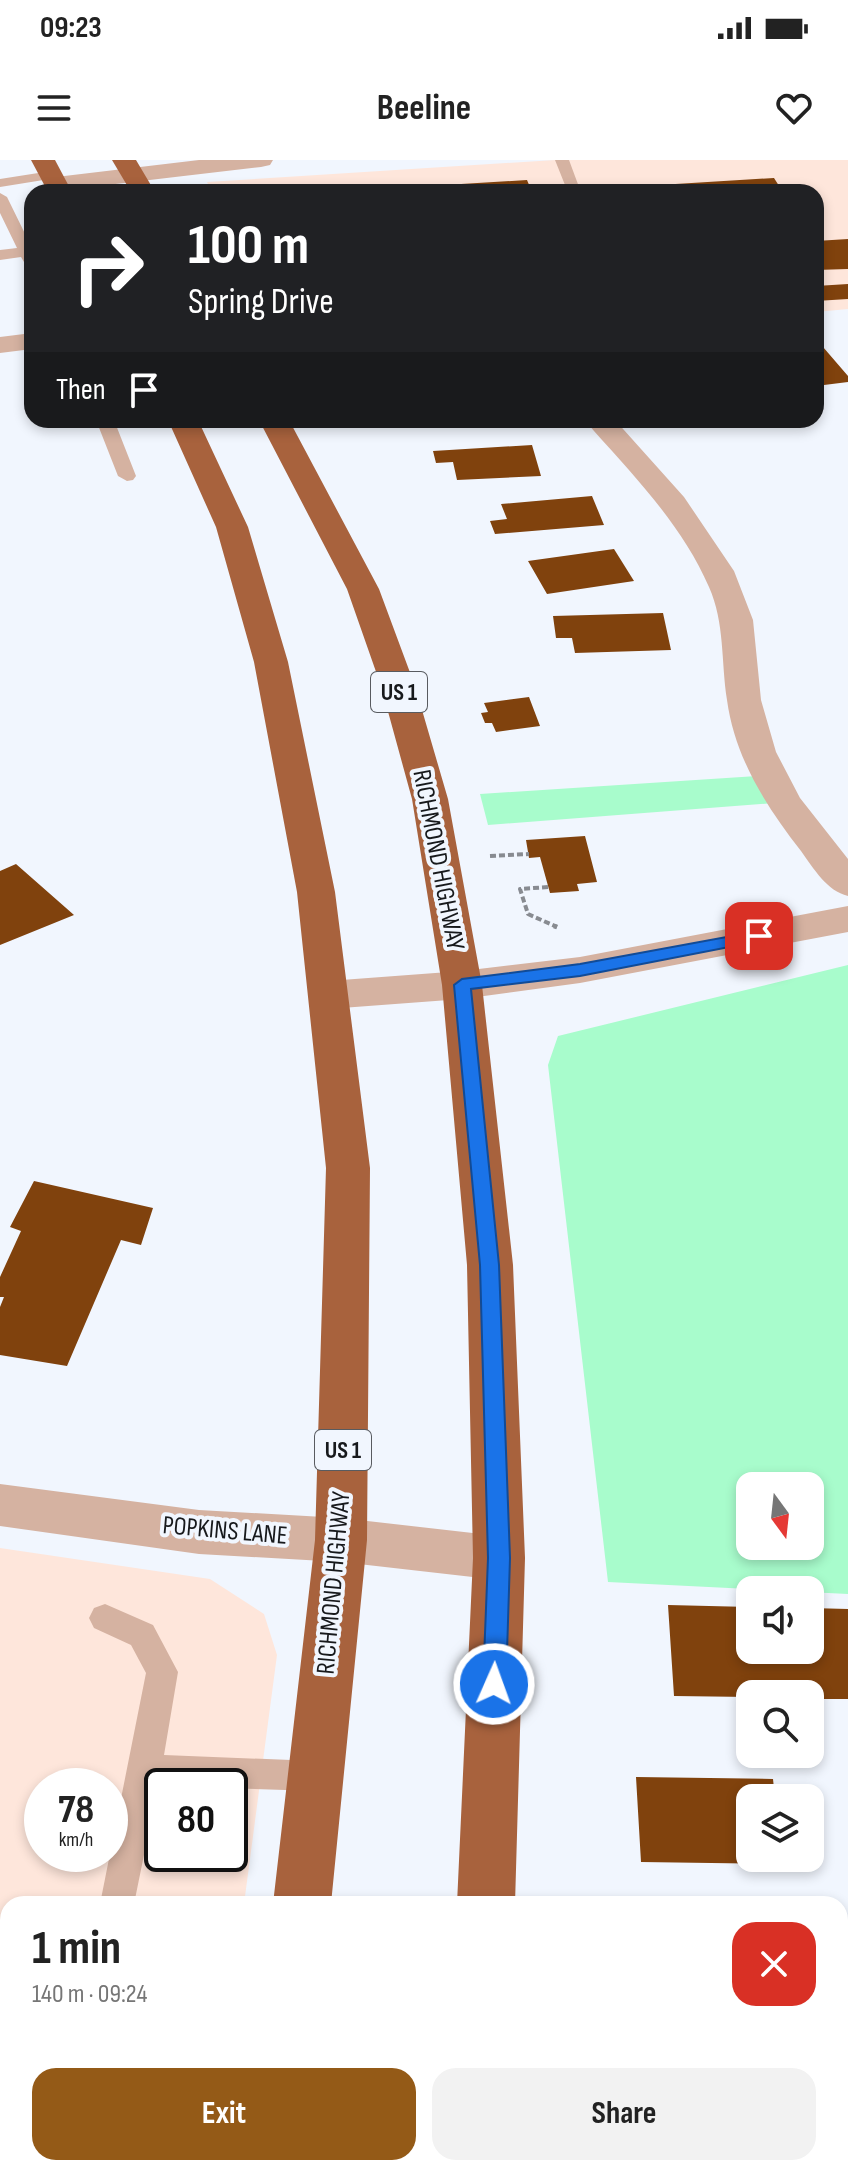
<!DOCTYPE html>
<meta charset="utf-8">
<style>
body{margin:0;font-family:"Sofia Sans Condensed",sans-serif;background:#f2f2f2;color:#222;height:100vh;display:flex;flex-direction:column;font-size:30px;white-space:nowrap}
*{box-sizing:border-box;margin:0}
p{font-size:26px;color:#767676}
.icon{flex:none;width:44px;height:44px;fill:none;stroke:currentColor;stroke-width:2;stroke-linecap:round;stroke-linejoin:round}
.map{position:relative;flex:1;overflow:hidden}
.sheet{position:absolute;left:0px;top:1736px;width:848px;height:280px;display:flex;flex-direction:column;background:#fff;border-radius:24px 24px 0 0;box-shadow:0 4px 12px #0003}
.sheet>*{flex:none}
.hud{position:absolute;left:24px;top:24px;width:800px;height:244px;border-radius:24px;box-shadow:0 4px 12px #0003;background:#202124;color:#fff;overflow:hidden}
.needle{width:52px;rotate:165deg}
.buttons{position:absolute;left:736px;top:1312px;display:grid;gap:16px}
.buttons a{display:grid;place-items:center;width:88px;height:88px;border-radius:16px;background:#fff;box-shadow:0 4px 12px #0003;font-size:40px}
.speed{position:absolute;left:24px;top:1608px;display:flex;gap:16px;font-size:40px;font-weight:700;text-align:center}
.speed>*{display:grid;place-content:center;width:104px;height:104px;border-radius:50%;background:#fff;box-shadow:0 4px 12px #0003;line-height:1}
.speed small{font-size:20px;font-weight:400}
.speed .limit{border:4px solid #111;border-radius:12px;background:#fff;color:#111}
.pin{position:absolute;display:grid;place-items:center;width:68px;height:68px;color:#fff;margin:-34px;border-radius:16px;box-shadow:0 4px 12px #0006}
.me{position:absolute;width:88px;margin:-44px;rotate:2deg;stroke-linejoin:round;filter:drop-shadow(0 0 6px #0008)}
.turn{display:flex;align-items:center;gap:28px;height:168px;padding:0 32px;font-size:36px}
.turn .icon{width:104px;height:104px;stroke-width:2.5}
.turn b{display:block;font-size:56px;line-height:68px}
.then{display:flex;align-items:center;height:76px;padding:0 32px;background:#0003;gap:16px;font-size:30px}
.round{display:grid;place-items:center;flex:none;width:84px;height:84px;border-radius:24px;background:#f2f2f2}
.head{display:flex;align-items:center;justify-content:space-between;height:136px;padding:0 32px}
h1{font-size:48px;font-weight:700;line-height:60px}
.action{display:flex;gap:16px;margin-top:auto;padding:16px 32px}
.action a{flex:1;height:92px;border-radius:24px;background:#945a17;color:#fff;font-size:32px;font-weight:700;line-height:92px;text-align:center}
.action a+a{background:#f2f2f2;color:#222}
.status{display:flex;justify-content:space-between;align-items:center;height:56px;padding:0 40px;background:#fff;direction:ltr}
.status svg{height:22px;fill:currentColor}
header{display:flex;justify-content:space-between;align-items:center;height:104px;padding:0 32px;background:#fff;font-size:36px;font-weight:700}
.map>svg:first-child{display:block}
</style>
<div class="status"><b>09:23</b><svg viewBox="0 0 49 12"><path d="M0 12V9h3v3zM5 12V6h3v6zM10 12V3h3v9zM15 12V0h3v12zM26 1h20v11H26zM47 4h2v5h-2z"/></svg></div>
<header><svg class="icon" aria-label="menu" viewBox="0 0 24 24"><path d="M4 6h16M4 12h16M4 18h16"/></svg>Beeline<svg class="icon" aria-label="heart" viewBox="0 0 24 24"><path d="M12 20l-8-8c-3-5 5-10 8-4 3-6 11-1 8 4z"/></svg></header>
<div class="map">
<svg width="848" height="2016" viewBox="0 0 848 2016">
<rect width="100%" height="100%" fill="#f1f6fe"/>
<path fill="#fee6db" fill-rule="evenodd" d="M555,0H848V149L816,152V32H212L207,22Z
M0,1388L210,1419L264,1454L277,1495L244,1744H8V1965L0,1964ZM42,1626H110V1694H42ZM162,1626H230V1694H162Z"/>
<path fill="#a8fccc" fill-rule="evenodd" d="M757,616L775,643L488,665L480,634Z
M848,805V1434L608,1422L548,905L558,876ZM750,1326H810V1386H750Z"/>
<path fill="#80420d" d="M774,18L781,29L613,32L611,28Z
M527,20L532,32H364L363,30Z
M848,79V109L816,110V81Z
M848,124V139L816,141V126Z
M823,187L848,216V222L816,226V188Z
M429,260H519L520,265L431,268Z
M532,285L541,316L457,320L453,302L436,303L433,291Z
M592,336L604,365L495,374L490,361L507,359L501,344Z
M614,389L634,421L547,434L528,401Z
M663,453L671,490L575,493L572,478H556L553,456Z
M529,537L540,566L496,572L492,563H485L481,553L488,552L484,543Z
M585,676L597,722L577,724L579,731L550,733L540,697L529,698L526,680Z
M16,704L74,755L0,785V711Z
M34,1021L153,1048L141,1085L121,1080L67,1206L0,1195V1147L4,1137H0V1117L21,1071L10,1067Z
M668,1445L750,1447V1490H810V1448L848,1449V1539H810V1534H750V1537L674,1536Z
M636,1617L773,1619L775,1638H750V1698H781L782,1704L641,1702Z
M0,1846L8,1847V1969L0,1968Z"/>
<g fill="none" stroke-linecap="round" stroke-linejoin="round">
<path stroke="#888b91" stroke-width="4" stroke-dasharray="6 3" stroke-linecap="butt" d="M490,696L529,694
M548,727L520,729L528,754L557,767"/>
<path stroke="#888b91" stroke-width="5" stroke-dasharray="8 4" stroke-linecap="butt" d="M554,766L557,767"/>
<path fill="#d5b2a1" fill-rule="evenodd" d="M555,0H569L579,27L577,30H567Z
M51,11L58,15L56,18L0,27V19Z
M0,33L7,37L32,88V109L27,107L21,97L0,100V90L17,88L0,53Z
M96,260H114L136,316L133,320L127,321L118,316Z
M105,1444L153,1465L178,1512L164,1595L316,1601L328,1605L333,1616L328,1627L316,1631L158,1626L134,1744H100L146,1513L131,1485L94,1468L89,1458L94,1448Z
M0,1788L8,1789V1825L0,1824Z"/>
<path fill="#d5b2a1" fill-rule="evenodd" d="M199,0H273L270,5L261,7L56,31L47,29L44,24L47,19L56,17Z
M32,173V189L0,193V177Z
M593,260H615L684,337L734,411L753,460L761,540L776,592L800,638L848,699V736C827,731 814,709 801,691C766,646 735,598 727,540C721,502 725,463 709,427C683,367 637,319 594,271L589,265Z
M848,746V772L580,823L462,839L328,849L314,845L308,835L314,825L328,821L462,811L580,797Z
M0,1324L199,1350L341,1358L499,1376L517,1382L525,1398L517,1414L499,1420L341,1402L199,1394L0,1366Z
M840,1893H848V1955H840Z"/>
<path fill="#a8623d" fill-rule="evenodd" d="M31,0H55L72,32H48Z
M112,0H136L155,32H131Z
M168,260H198L248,367L288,502L335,732L370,1008L367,1380L331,1744H273L315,1380L326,1008L297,732L254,502L216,367Z
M259,260H289L379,429L415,526L448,639L482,825L513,1105L525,1398L515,1744H457L473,1398L467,1105L442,825L412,639L381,526L347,429Z
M229,2008H293L292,2016H228Z
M436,2008H500L499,2016H435Z"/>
</g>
<path fill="#1a73e8" stroke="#114b97" stroke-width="2" d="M759,771L767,776L765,780L580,816L471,829L499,1105L510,1398L506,1524L502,1531L494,1534L486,1531L483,1524L488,1398L480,1105L454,825L462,819L580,804Z"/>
<g text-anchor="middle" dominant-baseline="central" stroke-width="8" stroke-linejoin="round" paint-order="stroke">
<g fill="#f1f6fe" stroke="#585b60" stroke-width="2">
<rect x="371" y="512" width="56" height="40" rx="6"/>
<rect x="315" y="1270" width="56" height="40" rx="6"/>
</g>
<g font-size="24" font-weight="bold" fill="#17191c">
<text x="399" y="532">US 1</text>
<text x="343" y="1290">US 1</text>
</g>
<g font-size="26" fill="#17191c" stroke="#f1f6fe">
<text transform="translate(438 700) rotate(79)">RICHMOND HIGHWAY</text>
<text transform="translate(225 1371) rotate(5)">POPKINS LANE</text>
<text transform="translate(334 1423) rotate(-85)">RICHMOND HIGHWAY</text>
</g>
</g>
</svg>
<div class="buttons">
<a><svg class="needle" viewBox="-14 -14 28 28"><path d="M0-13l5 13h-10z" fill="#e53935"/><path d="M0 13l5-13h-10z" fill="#767676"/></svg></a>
<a><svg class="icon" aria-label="sound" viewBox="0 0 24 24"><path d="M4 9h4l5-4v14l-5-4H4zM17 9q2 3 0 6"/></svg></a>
<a><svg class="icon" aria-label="search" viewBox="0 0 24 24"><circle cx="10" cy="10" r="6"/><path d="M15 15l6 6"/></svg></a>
<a><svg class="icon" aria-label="layers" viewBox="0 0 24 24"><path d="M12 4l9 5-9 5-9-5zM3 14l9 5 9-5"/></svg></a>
</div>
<div class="speed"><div>78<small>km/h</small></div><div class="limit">80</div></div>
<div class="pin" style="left:759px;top:776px;background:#d93025"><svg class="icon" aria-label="arrive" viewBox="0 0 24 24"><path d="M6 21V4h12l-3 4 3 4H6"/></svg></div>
<svg class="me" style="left:494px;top:1524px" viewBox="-20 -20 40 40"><circle r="17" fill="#1a73e8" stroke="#fff" stroke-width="3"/><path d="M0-11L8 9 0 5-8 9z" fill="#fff"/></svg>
<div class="hud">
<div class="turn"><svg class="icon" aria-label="right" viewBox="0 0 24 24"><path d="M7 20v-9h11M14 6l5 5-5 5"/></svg><div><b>100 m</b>Spring Drive</div></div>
<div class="then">Then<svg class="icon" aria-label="arrive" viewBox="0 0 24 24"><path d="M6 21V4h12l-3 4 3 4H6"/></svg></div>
</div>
<section class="sheet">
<div class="head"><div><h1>1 min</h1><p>140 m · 09:24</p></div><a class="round" style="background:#d93025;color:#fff"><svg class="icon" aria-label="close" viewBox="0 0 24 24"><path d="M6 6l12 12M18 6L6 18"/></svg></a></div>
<div class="action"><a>Exit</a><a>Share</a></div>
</section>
</div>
